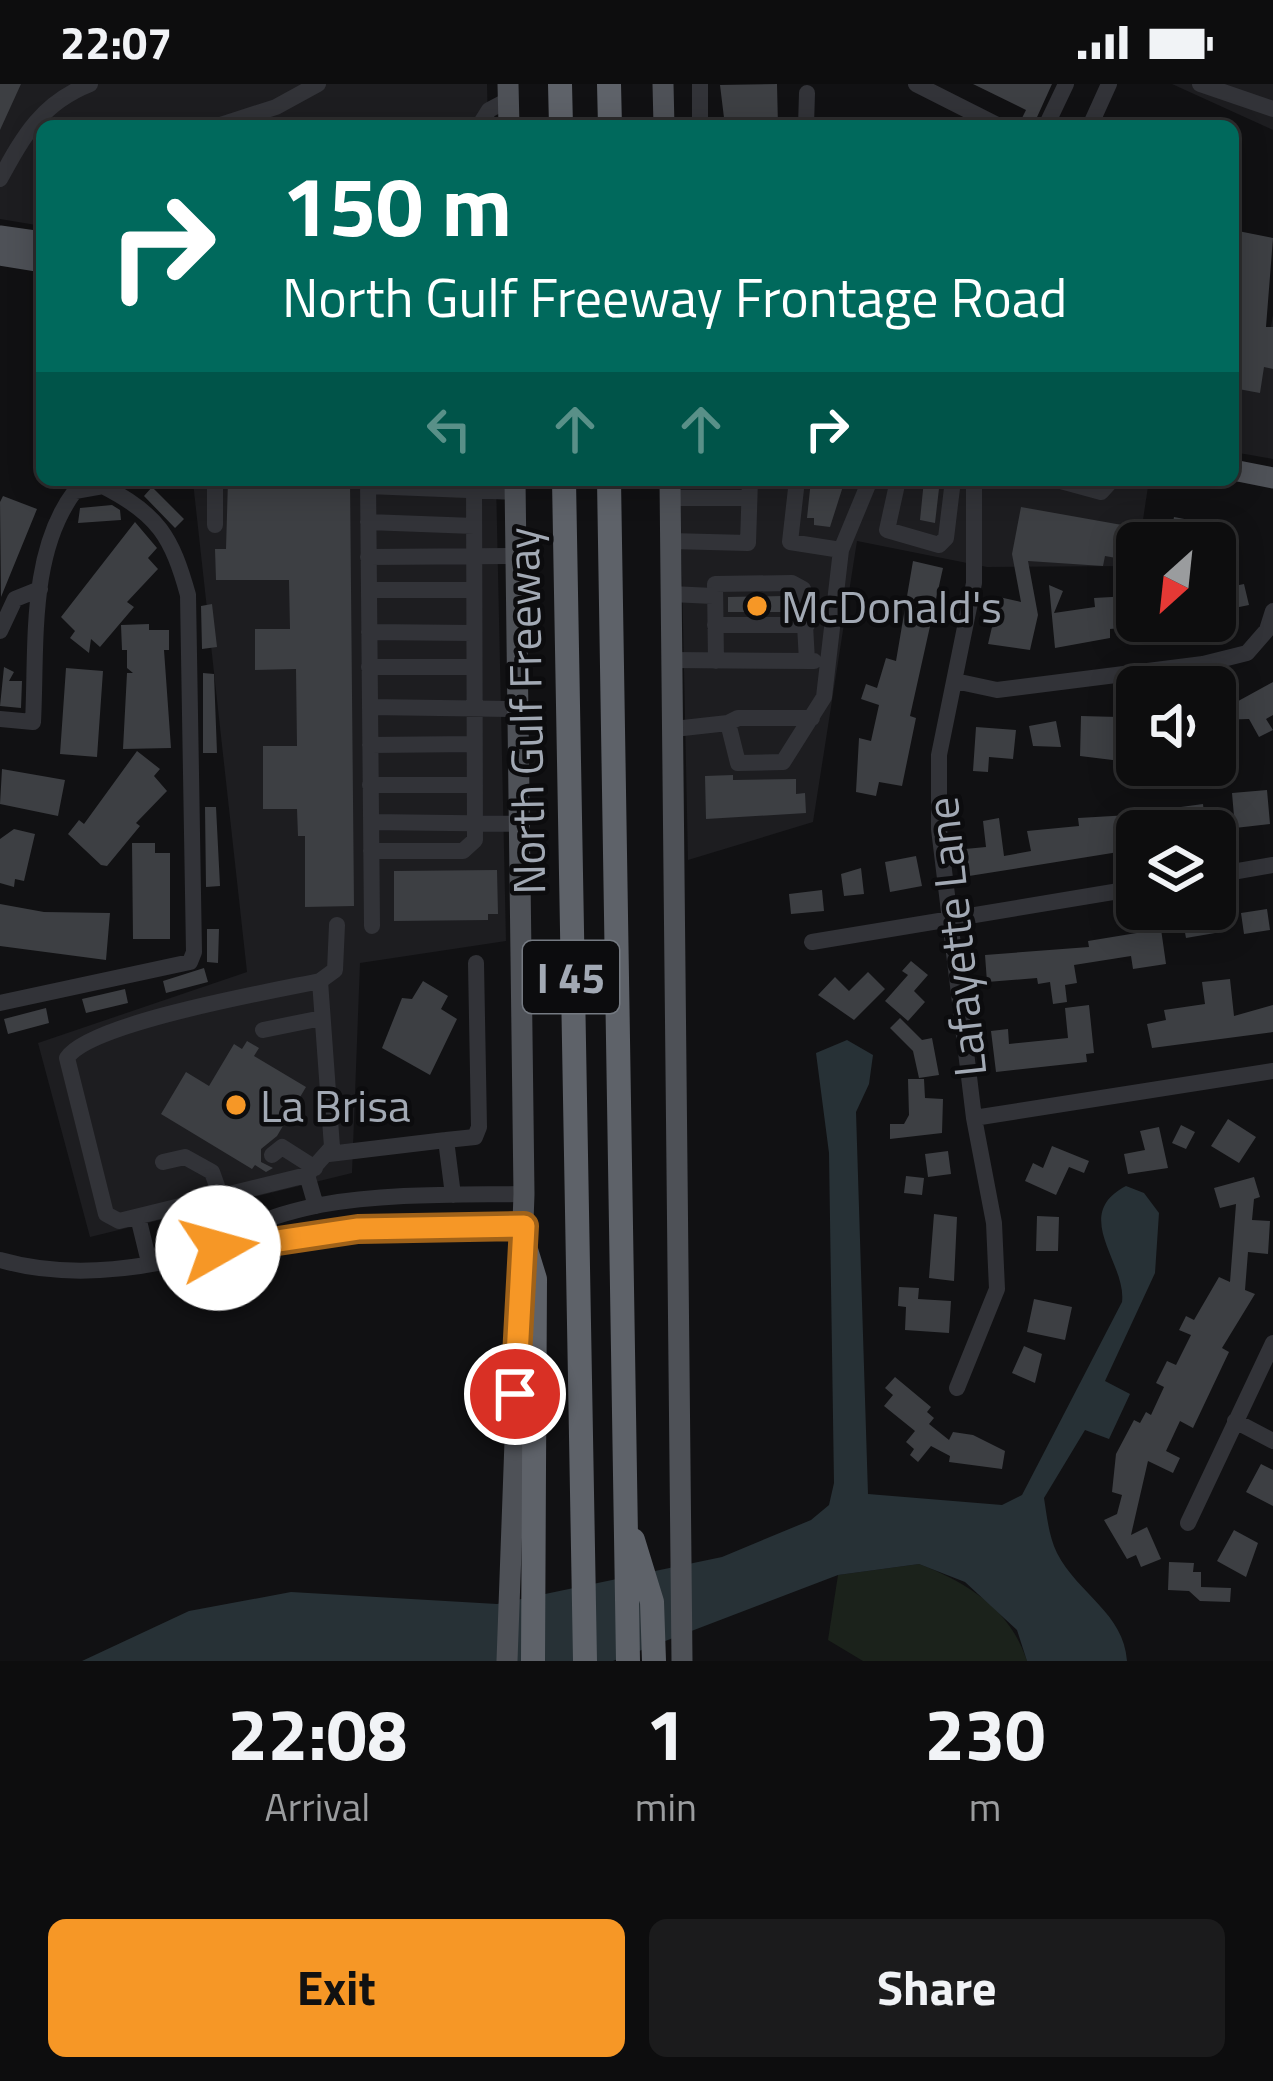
<!DOCTYPE html>
<style>
body{margin:0;font-family:"Titillium Web",sans-serif;background:#1b1b1c;color:#f1f3f6;height:100vh;display:flex;flex-direction:column;font-size:45px;white-space:nowrap}
*{box-sizing:border-box;margin:0}
p{font-size:39px;color:#9a9c9e}
.icon{flex:none;width:66px;height:66px;fill:none;stroke:currentColor;stroke-width:2;stroke-linecap:round;stroke-linejoin:round}
.map{position:relative;height:1577px;overflow:hidden}
.drawer{display:flex;flex-direction:column;background:#0d0d0e;flex:1}
.drawer>*{flex:none}
.hud{position:absolute;left:36px;top:36px;width:1203px;height:366px;border-radius:18px;box-shadow:0 6px 30px #0003,0 0 0 3px #2d2d2e;background:#00695c;color:#fff;overflow:hidden}
.needle{width:78px;rotate:207deg}
.tools{position:absolute;left:1116px;top:438px;display:grid;gap:24px}
.tools a{display:grid;place-items:center;width:120px;height:120px;border-radius:18px;background:#0d0d0e;box-shadow:0 6px 30px #0003,0 0 0 3px #2d2d2e;font-size:60px}
.pin{position:absolute;display:grid;place-items:center;width:102px;height:102px;color:#fff;margin:-51px;border:6px solid #fff;border-radius:50%;box-shadow:0 3px 12px #0007}
.me{position:absolute;width:132px;margin:-66px;rotate:83deg;stroke-linejoin:round;filter:drop-shadow(0 0 9px #0008)}
.turn{display:flex;align-items:center;gap:42px;height:252px;padding:0 48px;font-size:54px}
.turn .icon{width:156px;height:156px;stroke-width:2.5}
.turn b{display:block;font-size:84px;line-height:102px}
.lanes{display:flex;align-items:center;height:114px;padding:0 48px;background:#0003;justify-content:center;gap:60px;direction:ltr}
.lanes .off{opacity:.35}
.eta{display:flex;justify-content:space-evenly;align-items:center;height:204px;text-align:center}
.eta b{font-size:72px;font-weight:700;line-height:84px}
.action{display:flex;gap:24px;margin-top:auto;padding:24px 48px}
.action a{flex:1;height:138px;border-radius:18px;background:#f69726;color:#111;font-size:48px;font-weight:700;line-height:138px;text-align:center}
.action a+a{background:#1b1b1c;color:#f1f3f6}
.status{display:flex;justify-content:space-between;align-items:center;height:84px;padding:0 60px;background:#0d0d0e;direction:ltr}
.status svg{height:33px;fill:currentColor}
.map>svg:first-child{display:block}
</style>
<div class="status"><b>22:07</b><svg viewBox="0 0 49 12"><path d="M0 12V9h3v3zM5 12V6h3v6zM10 12V3h3v9zM15 12V0h3v12zM26 1h20v11H26zM47 4h2v5h-2z"/></svg></div>
<div class="map">
<svg width="1273" height="1577" viewBox="0 0 1273 1577">
<rect width="100%" height="100%" fill="#111113"/>
<path fill="#1d1d20" d="M0,0H487L488,42H42V142L0,135Z
M1172,0H1273V46Z
M1273,231V375L1233,368V270L1265,275Z
M184,396H496L506,857L360,879L352,1089L90,1153L38,959L247,888L193,398Z
M680,396H1149L1136,482L987,483L857,457L813,738L688,776Z"/>
<path fill="#1b221b" d="M919,1480C968,1499 1010,1525 1027,1577H863L828,1556L838,1491Z"/>
<path fill="#273136" d="M847,956L873,971L869,1000L856,1028L868,1410L1002,1421L1022,1411L1122,1218C1127,1179 1070,1131 1126,1102L1144,1109L1159,1129L1155,1189L1105,1297L1130,1310L1109,1355L1085,1346L1044,1414C1047,1433 1049,1453 1057,1469C1078,1510 1124,1529 1127,1577H1027L1017,1546L965,1498L919,1480L838,1491L613,1577H82L189,1527L291,1508L497,1520L722,1473L811,1436L829,1421L834,1399L829,1069L816,969Z"/>
<path fill="#3d3f43" d="M0,0H21L0,46Z
M777,0L778,42H725L720,1Z
M973,0H1052L1033,42H1018L1026,26Z
M1233,146L1273,154L1266,243H1273V285L1264,283L1260,309L1233,304Z
M228,396H350L354,822L305,823V752H298L297,725H263V662H297L296,585L255,586V545H290L289,496H216L215,465H226Z
M811,396H845L830,443L814,441V434H807Z
M924,396H940L935,439L920,436Z
M152,403L184,435L175,444L144,412Z
M3,412L37,425L1,513L0,418Z
M112,421L120,426L121,436L78,439L80,424Z
M1021,423L1139,444L1133,477L1105,472L1103,482L1028,477L1038,531L1030,566L988,560L999,513L1021,518L1012,470Z
M1174,433L1231,444L1221,500L1215,499V459H1169Z
M135,438L157,464L148,474L158,485L127,518L134,523L100,563L91,555L89,569L70,554L75,547L61,533Z
M913,477L943,484L910,632L916,634L902,702L879,698L876,712L856,708L859,654L871,657L879,621L861,615L866,600L877,604L886,574L896,577Z
M1244,500L1249,521L1215,528V506Z
M1049,501L1063,507L1054,529L1095,523L1094,514L1129,512L1131,543L1110,545V554L1055,564Z
M783,512L791,515L792,528H728V513Z
M212,520L217,563L202,565L201,522Z
M1147,537H1182V544L1148,548Z
M149,540V546H169V566H164L171,664L123,665L127,589H133L127,584V566H122L121,541Z
M4,583L14,588L9,597H22L21,624L0,622Z
M66,584L103,587L97,673L60,670Z
M203,589L214,590L217,669H203Z
M1273,598V631L1266,635L1273,646L1259,653L1249,635L1215,636V610H1231V621Z
M1081,632L1118,633L1117,661L1137,662V679L1080,672Z
M1056,637L1061,663L1033,662L1029,642Z
M976,643L1016,646L1013,675L989,673L988,688L973,687Z
M137,667L160,685L154,692L167,707L136,739L140,742L107,782L101,781L68,750L79,736L84,740Z
M2,685L65,696L58,732L0,720Z
M733,691V696L796,695V710L805,709L806,729L706,735L705,692Z
M1267,706L1270,740L1235,744L1232,709Z
M1203,720L1206,747H1169L1166,725Z
M205,723H216L220,802L206,803Z
M1130,731L1131,739H1137V765L969,792L965,765L986,763L983,737L999,734L1004,772L1031,767L1027,747L1079,742L1078,734Z
M14,745L35,750L24,797L15,795L14,803L0,799V755Z
M132,759H155V769H170V855H133Z
M916,772L922,802L890,808L885,778Z
M861,784L864,810L844,812L841,790Z
M497,786L498,830H488V836L394,837V787Z
M822,806L824,827L791,830L789,810Z
M0,820L44,828L110,829L106,876L0,862Z
M1267,825L1270,846L1244,850L1241,829Z
M1218,832L1221,848L1186,854L1183,838Z
M207,845H219L218,879L207,878Z
M1161,845L1166,880L1133,885L1131,872L1074,881L1077,899L1065,901L1067,918L1053,920L1050,898L1038,900L1037,894L987,898L985,871L1089,863L1088,857Z
M911,877L928,891L914,907L925,918L908,937L885,917L908,891L902,887Z
M204,884L208,898L166,909L163,897Z
M868,888L885,905L854,936L818,911L835,893L849,907Z
M1230,895L1234,932L1273,921V948L1152,964L1147,940L1166,936L1164,926L1205,920L1202,898Z
M423,897L448,912L441,925L457,935L430,991L382,964L402,914L412,915Z
M125,905L128,919L86,929L82,915Z
M1089,921L1094,969L1086,970L1087,978L996,988L991,947L1008,945L1009,960L1068,954L1065,924Z
M46,924L49,939L8,950L4,935Z
M900,934L922,956L932,954L939,991L919,994L913,967L890,944Z
M247,957L259,964L254,972L306,1003L277,1052L261,1065V1078L273,1084L266,1088L255,1081L252,1085L161,1030L186,988L209,1002L234,960L242,965Z
M908,995H924L925,1014L943,1015L942,1049L890,1055V1040H904L909,1031Z
M1228,1035L1256,1053L1239,1079L1211,1062Z
M1181,1041L1195,1048L1186,1065L1172,1059Z
M1159,1043L1168,1084L1128,1090L1124,1070L1145,1066L1140,1047Z
M1052,1062L1089,1077L1084,1089L1069,1083L1056,1111L1025,1097L1033,1079L1043,1084Z
M948,1067L951,1090L928,1093L925,1070Z
M906,1092L924,1094L922,1111L904,1109Z
M1254,1093L1260,1113L1254,1115L1252,1136L1270,1137L1268,1170L1248,1168L1245,1206L1255,1210L1222,1264L1229,1268L1193,1344L1180,1337L1166,1367L1180,1374L1173,1389L1148,1377L1131,1451L1147,1443L1161,1475L1141,1483L1136,1471L1127,1475L1104,1436L1117,1430L1122,1411L1112,1408L1116,1370L1134,1336L1140,1339L1146,1328L1151,1331L1164,1303L1156,1299L1167,1277L1176,1281L1191,1251L1179,1246L1186,1232L1194,1236L1219,1193L1230,1198L1236,1120L1220,1124L1214,1104Z
M934,1130L957,1133L954,1197L929,1194Z
M1037,1132L1059,1133L1058,1167H1036Z
M899,1203L919,1204L918,1215L951,1217L949,1249L905,1246L906,1223L898,1222Z
M1034,1215L1072,1223L1065,1256L1027,1248Z
M1024,1262L1042,1270L1035,1299L1012,1289Z
M895,1293L931,1323L927,1328L934,1334L929,1340L949,1356L953,1348L973,1351L1005,1367L1002,1385L949,1378L950,1372L931,1362L918,1378L910,1371L914,1365L906,1358L915,1347L884,1322L893,1311L885,1304Z
M1261,1380L1273,1386V1422L1246,1408Z
M1234,1446L1258,1459L1246,1493L1217,1477Z
M1169,1478L1194,1479L1193,1488H1201V1503L1231,1504L1230,1518L1200,1517L1189,1507L1168,1506Z"/>
<g fill="none" stroke-linecap="round" stroke-linejoin="round">
<path stroke="#323338" stroke-width="16" d="M700,0V42
M916,0L999,42
M1200,0L1273,25
M217,42L276,23L318,0
M479,42L489,26L508,16
M806,42L807,9
M1046,42L1066,0
M1090,42L1109,0
M0,95C24,51 42,19 90,0
M1233,331V355
M215,396V441
M368,396L372,842
M797,396L790,458L841,466
M898,396L887,446L939,461L946,454L953,396
M1057,396L1101,408L1112,396
M368,402L515,408
M670,414H749
M368,438L474,442
M670,457L748,459L750,396
M368,473L515,472
M369,506H474
M671,510L713,512
M715,541H807
M0,547L15,515L40,505
M369,548L474,549
M671,576L814,577
M716,577L715,500L792,499L803,505L807,577
M369,583H474
M955,597L997,606L1203,580L1247,569L1267,546L1273,527
M370,623L518,625
M0,635L33,638C37,563 28,469 75,407L103,402C158,430 172,453 188,511L194,868L190,878L0,919
M728,639L738,634H812
M674,645L728,639L738,679L783,678L824,613L841,466L870,396
M370,661L474,660
M370,701H475
M371,738L520,740
M371,767H463L475,756L474,396
M1215,791L1273,781
M812,858L1137,804
M263,946L322,934
M974,1034L1273,987
M329,1070L446,1056
M272,1071L282,1063L315,1084
M163,1078L185,1073L212,1088L221,1113
M307,1091L332,1063L320,897
M453,1111L446,1056L475,1053L479,1043L476,879
M316,1122L307,1091L119,1137L106,1130L67,974C89,939 272,907 320,897L335,886L337,841
M138,1133L149,1178
M244,1154L258,1160L358,1145L523,1141
M0,1176C70,1196 149,1185 219,1164C233,1159 240,1154 250,1145C264,1133 301,1125 320,1121C387,1109 456,1111 524,1110
M957,1304L997,1205L994,1139L974,1034L939,745V671L974,499V396
M1235,1337L1273,1357
M1188,1439L1273,1259"/>
<path stroke="#4e5157" stroke-width="21" d="M508,0L509,42
M663,0L664,42
M0,152L42,158
M0,171L42,178
M1233,386L1273,394
M670,396L682,1577
M507,1577L524,1110L515,396"/>
<path stroke="#5e6269" stroke-width="24" d="M560,0L561,42
M609,0L610,42
M564,396L585,1577
M609,396L628,1577
M523,1156L535,1195L533,1577
M633,1456L652,1518L654,1577"/>
</g>
<g fill="none" stroke-linecap="round" stroke-linejoin="round">
<defs>
<path id="route" d="M218,1164L244,1154L258,1160L358,1145L524,1142L515,1310"/>
</defs>
<use href="#route" stroke="#a06219" stroke-width="30"/>
<use href="#route" stroke="#f69726" stroke-width="21"/>
</g>
<g fill="#f69726" stroke="#0c0c0e" stroke-width="4.5">
<circle cx="757" cy="522" r="12"/>
<circle cx="236" cy="1021" r="12"/>
</g>
<g text-anchor="middle" dominant-baseline="central" stroke-width="9" stroke-linejoin="round" paint-order="stroke">
<rect fill="#0c0c0e" stroke="#757a82" stroke-width="3" x="523" y="857" width="96" height="72" rx="9"/>
<g font-size="42" font-weight="bold" fill="#a2a9b4">
<text x="571" y="893">I 45</text>
</g>
<g font-size="45" fill="#a2a9b4" stroke="#0c0c0e" text-anchor="start">
<text x="781" y="522">McDonald's</text>
<text x="260" y="1021">La Brisa</text>
</g>
<g font-size="45" fill="#a2a9b4" stroke="#0c0c0e">
<text transform="translate(525 627) rotate(-91)">North Gulf Freeway</text>
<text transform="translate(955 853) rotate(-96)">Lafayette Lane</text>
</g>
</g>
</svg>
<div class="tools">
<a><svg class="needle" viewBox="-14 -14 28 28"><path d="M0-13l5 13h-10z" fill="#e53935"/><path d="M0 13l5-13h-10z" fill="#9a9c9e"/></svg></a>
<a><svg class="icon" aria-label="sound" viewBox="0 0 24 24"><path d="M4 9h4l5-4v14l-5-4H4zM17 9q2 3 0 6"/></svg></a>
<a><svg class="icon" aria-label="layers" viewBox="0 0 24 24"><path d="M12 4l9 5-9 5-9-5zM3 14l9 5 9-5"/></svg></a>
</div>
<div class="pin" style="left:515px;top:1310px;background:#d93025"><svg class="icon" aria-label="arrive" viewBox="0 0 24 24"><path d="M6 21V4h12l-3 4 3 4H6"/></svg></div>
<svg class="me" style="left:218px;top:1164px" viewBox="-20 -20 40 40"><circle r="19" fill="#fff"/><path d="M0-13L10 11 0 6-10 11z" fill="#f69726"/></svg>
<div class="hud">
<div class="turn"><svg class="icon" aria-label="right" viewBox="0 0 24 24"><path d="M7 20v-9h11M14 6l5 5-5 5"/></svg><div><b>150 m</b>North Gulf Freeway Frontage Road</div></div>
<div class="lanes"><svg class="icon off" aria-label="left" viewBox="0 0 24 24"><path d="M17 20v-9H6M10 6l-5 5 5 5"/></svg><svg class="icon off" aria-label="ahead" viewBox="0 0 24 24"><path d="M12 20V5M6 11l6-6 6 6"/></svg><svg class="icon off" aria-label="ahead" viewBox="0 0 24 24"><path d="M12 20V5M6 11l6-6 6 6"/></svg><svg class="icon" aria-label="right" viewBox="0 0 24 24"><path d="M7 20v-9h11M14 6l5 5-5 5"/></svg></div>
</div>
</div>
<section class="drawer">
<div class="eta">
<div><b>22:08</b><p>Arrival</p></div>
<div><b>1</b><p>min</p></div>
<div><b>230</b><p>m</p></div>
</div>
<div class="action"><a>Exit</a><a>Share</a></div>
</section>
